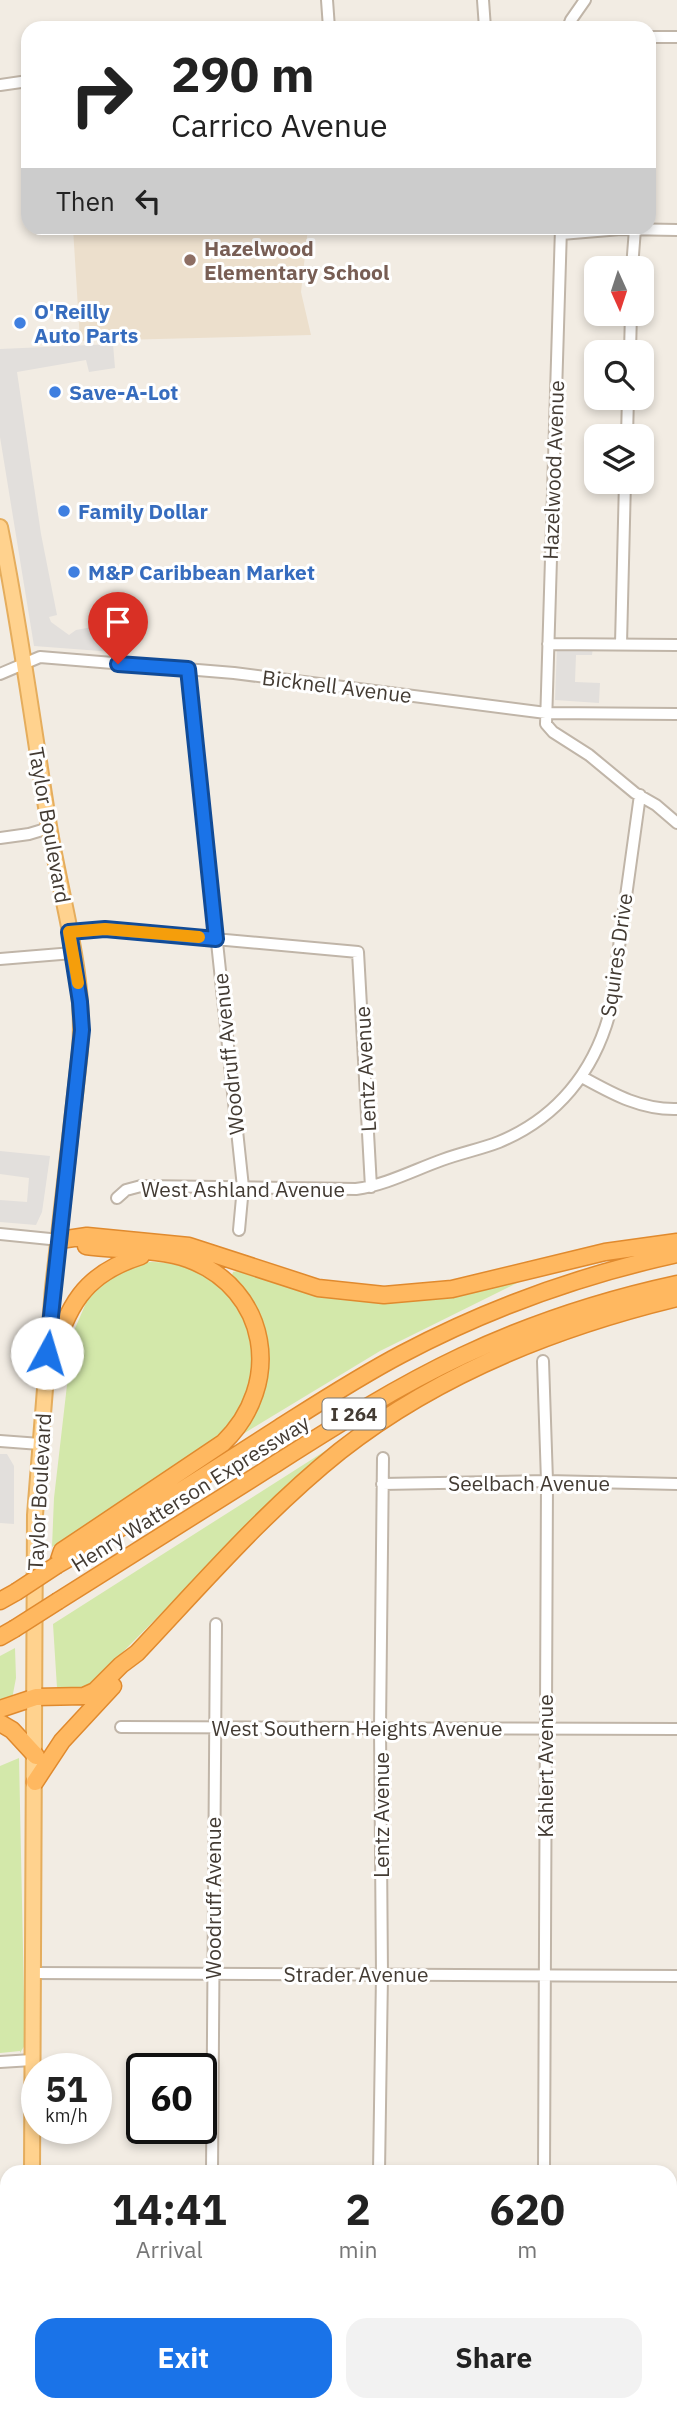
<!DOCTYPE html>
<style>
body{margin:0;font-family:"IBM Plex Sans",sans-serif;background:#f2f2f2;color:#222;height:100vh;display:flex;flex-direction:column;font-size:26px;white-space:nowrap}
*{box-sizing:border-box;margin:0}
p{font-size:23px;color:#767676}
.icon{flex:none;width:38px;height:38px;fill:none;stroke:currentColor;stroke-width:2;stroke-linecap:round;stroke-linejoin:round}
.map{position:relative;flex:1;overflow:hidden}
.panel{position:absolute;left:0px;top:2165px;width:677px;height:247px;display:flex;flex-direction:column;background:#fff;border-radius:21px 21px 0 0;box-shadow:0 4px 10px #0003}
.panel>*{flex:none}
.top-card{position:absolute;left:21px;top:21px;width:635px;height:214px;border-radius:21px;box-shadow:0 4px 10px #0003;background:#fff;color:#222;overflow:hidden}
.needle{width:46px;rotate:177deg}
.buttons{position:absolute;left:584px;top:256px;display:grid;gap:14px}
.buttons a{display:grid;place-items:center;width:70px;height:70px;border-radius:14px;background:#fff;box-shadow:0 4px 10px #0003;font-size:35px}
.speed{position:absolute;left:21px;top:2053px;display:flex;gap:14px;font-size:35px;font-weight:700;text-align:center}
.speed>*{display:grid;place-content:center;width:91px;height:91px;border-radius:50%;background:#fff;box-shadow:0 4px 10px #0003;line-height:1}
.speed small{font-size:18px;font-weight:400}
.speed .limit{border:4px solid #111;border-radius:10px;background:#fff;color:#111}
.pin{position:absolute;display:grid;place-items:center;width:60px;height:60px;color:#fff;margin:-72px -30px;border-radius:50% 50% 50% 0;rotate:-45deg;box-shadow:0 0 7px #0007}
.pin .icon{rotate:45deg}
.me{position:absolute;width:77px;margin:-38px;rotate:6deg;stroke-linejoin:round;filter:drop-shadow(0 0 5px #0008)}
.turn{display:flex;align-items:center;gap:24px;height:147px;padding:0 35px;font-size:32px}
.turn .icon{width:91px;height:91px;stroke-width:2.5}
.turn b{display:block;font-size:49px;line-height:60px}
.then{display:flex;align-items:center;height:66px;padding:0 35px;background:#0003;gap:14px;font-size:26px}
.eta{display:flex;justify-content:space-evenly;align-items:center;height:119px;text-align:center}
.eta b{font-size:42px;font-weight:700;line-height:49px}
.action{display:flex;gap:14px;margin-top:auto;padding:14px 35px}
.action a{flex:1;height:80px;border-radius:21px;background:#1a73e8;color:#fff;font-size:28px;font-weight:700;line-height:80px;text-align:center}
.action a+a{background:#f2f2f2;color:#222}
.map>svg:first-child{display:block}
</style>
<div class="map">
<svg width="677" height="2410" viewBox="0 0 677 2410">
<rect width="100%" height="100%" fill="#f2ece3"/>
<path fill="#ecdfcc" d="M73,228H308L301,292L311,335L80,341Z"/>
<path fill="#d3e8aa" d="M149,1262C228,1260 280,1344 239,1414C234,1422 224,1430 217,1438L52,1547L54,1498L73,1333L86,1303L85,1300C106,1280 120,1268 149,1262Z
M241,1270L393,1301L447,1297L521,1281L380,1351L243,1434C267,1395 280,1355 257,1311C250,1298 241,1287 232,1275L233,1272Z
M336,1444L260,1514L90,1685L68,1692L57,1688L53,1624Z
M15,1648L16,1678L12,1699L0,1703V1656Z
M19,1758L25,2045L20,2053V2051L0,2053V1766Z"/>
<path fill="#e2dfdc" d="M113,344L115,368L89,372L86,360L17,372L41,534L57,615L49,617L51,622L69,635L76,630L109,624L128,626L127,653L34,646L0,437V349Z
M593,646L592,655H576L575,682L600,683L599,703L555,700L557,647Z
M0,1151L50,1156L42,1212L36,1225L0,1222V1200L27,1202L29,1178L0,1174Z
M0,1454H7L14,1466V1524L0,1523Z
M0,2355L7,2359V2404L14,2405V2410H0Z"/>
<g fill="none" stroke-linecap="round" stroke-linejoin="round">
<defs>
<path id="minor" d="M327,0L329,28
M483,0L485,28
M568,28L571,20L585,0
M649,37H677
M0,85L28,81
M561,228L546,724L553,732L589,755L635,793L656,805L677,823
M561,234L621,229L677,230
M632,268L635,229
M630,352L631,313
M627,436L628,397
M548,644L677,645
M621,644L625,481
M188,669L243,1187L239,1230
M0,674L40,657L234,673L546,713L677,714
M0,838L29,834L49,828
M69,932L105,929L358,952L371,1187
M0,959L73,953
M582,1077C613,1094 641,1110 677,1109
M117,1198L126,1190L141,1186L356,1189C386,1185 414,1170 442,1160C461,1153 481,1149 499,1142C557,1118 594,1072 610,1012L640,795
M0,1234L60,1240
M543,1361L547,1481L544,2172
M0,1441L40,1444
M382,1484L547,1481L677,1484
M121,1727L677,1729
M34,1973L677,1976
M0,2062L32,2060
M212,2172L216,1624
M379,2172L382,1975L380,1728L383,1458
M0,2199L7,2198
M670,2222H677
M0,2339L7,2338
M211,2410V2404
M377,2410V2404
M542,2410V2404"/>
<path id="major" d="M0,527C20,626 33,726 49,826C61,900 86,975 80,1051L53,1288L35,1515L32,2172
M34,2404V2410"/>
<path id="highway" d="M60,1240L87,1236L189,1246L318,1288L384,1295L452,1289L605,1252L677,1242
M45,1375C67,1315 74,1277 141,1256
M58,1563L62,1551L223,1443C284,1384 269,1289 188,1259C161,1249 116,1250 86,1246
M57,1565C133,1522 206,1475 279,1428C320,1402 360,1376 402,1354C489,1308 581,1275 677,1254
M0,1601L16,1592
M58,1601C129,1557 199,1512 269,1468C332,1428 394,1388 462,1356C530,1324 603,1300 677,1284
M0,1637L14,1629
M0,1709L36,1697L84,1696L95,1691L121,1665L137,1653C202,1584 266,1510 340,1451C438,1374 557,1327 677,1298
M0,1723L12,1730L36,1756
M35,1782L62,1741L113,1686"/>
</defs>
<use href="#minor" stroke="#c0b5a8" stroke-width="14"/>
<use href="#major" stroke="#e5ad5d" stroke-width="18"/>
<use href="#highway" stroke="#e08a2e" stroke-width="19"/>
<use href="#minor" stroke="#fff" stroke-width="10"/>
<use href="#major" stroke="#ffd28e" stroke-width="14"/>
<use href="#highway" stroke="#ffb860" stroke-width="16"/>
<defs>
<path id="highway-bridge" d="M16,1592L57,1565
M14,1629L58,1601"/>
</defs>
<use href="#highway-bridge" stroke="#e08a2e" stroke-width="19" stroke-linecap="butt"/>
<use href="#highway-bridge" stroke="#ffb860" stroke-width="16"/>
</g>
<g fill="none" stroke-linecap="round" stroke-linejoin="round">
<defs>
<path id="route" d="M47,1353L82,1030L80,1002L69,932L105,929L216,939L188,669L118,664"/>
</defs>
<use href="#route" stroke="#114b97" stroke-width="18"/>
<use href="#route" stroke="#1a73e8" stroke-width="12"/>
<path stroke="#f59e0b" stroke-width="12" d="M78,983L69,932L105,929L199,937"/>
</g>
<circle fill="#8d6e63" stroke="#fff" stroke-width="2.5" cx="190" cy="260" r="7"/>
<g fill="#3f7fe0" stroke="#fff" stroke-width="2.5">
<circle cx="20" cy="323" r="7"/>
<circle cx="55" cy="392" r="7"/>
<circle cx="64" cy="511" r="7"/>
<circle cx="74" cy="572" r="7"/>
</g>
<g text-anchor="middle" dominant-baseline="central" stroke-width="6" stroke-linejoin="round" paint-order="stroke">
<rect fill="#fff" stroke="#7b7670" stroke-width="2" x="322.5" y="1398.5" width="63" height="31" rx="5"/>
<g font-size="19" font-weight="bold" fill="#433b33">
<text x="354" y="1414">I 264</text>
</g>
<g font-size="21" font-weight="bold" fill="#785e54" stroke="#fff" text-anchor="start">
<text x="204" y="248">Hazelwood<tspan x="204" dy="24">Elementary School</tspan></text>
</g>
<g font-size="21" font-weight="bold" fill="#366cbe" stroke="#fff" text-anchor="start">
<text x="34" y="311">O'Reilly<tspan x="34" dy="24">Auto Parts</tspan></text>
<text x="69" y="392">Save-A-Lot</text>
<text x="78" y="511">Family Dollar</text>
<text x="88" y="572">M&amp;P Caribbean Market</text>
</g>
<g font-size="21" fill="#433b33" stroke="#fff">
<text transform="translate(553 470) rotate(-88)">Hazelwood Avenue</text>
<text transform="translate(337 686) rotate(7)">Bicknell Avenue</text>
<text transform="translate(50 825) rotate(80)">Taylor Boulevard</text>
<text transform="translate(616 955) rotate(-82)">Squires Drive</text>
<text transform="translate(228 1054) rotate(-96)">Woodruff Avenue</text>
<text transform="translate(365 1069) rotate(-93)">Lentz Avenue</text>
<text x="243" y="1189">West Ashland Avenue</text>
<text x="529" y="1483">Seelbach Avenue</text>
<text transform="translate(39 1492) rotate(-87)">Taylor Boulevard</text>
<text transform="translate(190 1493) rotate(-32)">Henry Watterson Expressway</text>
<text x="357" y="1728">West Southern Heights Avenue</text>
<text transform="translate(545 1766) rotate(-90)">Kahlert Avenue</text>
<text transform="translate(381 1815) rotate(-90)">Lentz Avenue</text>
<text transform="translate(213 1898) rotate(-90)">Woodruff Avenue</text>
<text x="356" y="1974">Strader Avenue</text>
</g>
</g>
</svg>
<div class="buttons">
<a><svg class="needle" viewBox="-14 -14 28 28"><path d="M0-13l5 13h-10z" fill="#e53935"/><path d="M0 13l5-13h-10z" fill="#767676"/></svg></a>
<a><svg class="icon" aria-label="search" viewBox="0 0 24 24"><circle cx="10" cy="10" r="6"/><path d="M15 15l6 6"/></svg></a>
<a><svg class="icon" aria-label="layers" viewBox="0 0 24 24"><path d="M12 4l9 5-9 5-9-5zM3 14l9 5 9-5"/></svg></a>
</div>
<div class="speed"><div>51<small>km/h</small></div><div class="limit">60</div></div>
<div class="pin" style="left:118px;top:664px;background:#d93025"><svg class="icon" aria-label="arrive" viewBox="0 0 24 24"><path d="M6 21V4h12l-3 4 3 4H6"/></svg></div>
<svg class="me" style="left:47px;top:1353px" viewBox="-20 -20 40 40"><circle r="19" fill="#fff"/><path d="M0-13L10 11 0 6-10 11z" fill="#1a73e8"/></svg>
<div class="top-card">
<div class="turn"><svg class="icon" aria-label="right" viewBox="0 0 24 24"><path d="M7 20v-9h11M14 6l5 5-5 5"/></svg><div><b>290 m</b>Carrico Avenue</div></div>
<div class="then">Then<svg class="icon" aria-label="left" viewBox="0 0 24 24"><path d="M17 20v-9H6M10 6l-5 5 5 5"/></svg></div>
</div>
<section class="panel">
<div class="eta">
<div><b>14:41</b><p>Arrival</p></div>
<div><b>2</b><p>min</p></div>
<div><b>620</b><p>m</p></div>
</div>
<div class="action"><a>Exit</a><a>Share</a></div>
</section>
</div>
